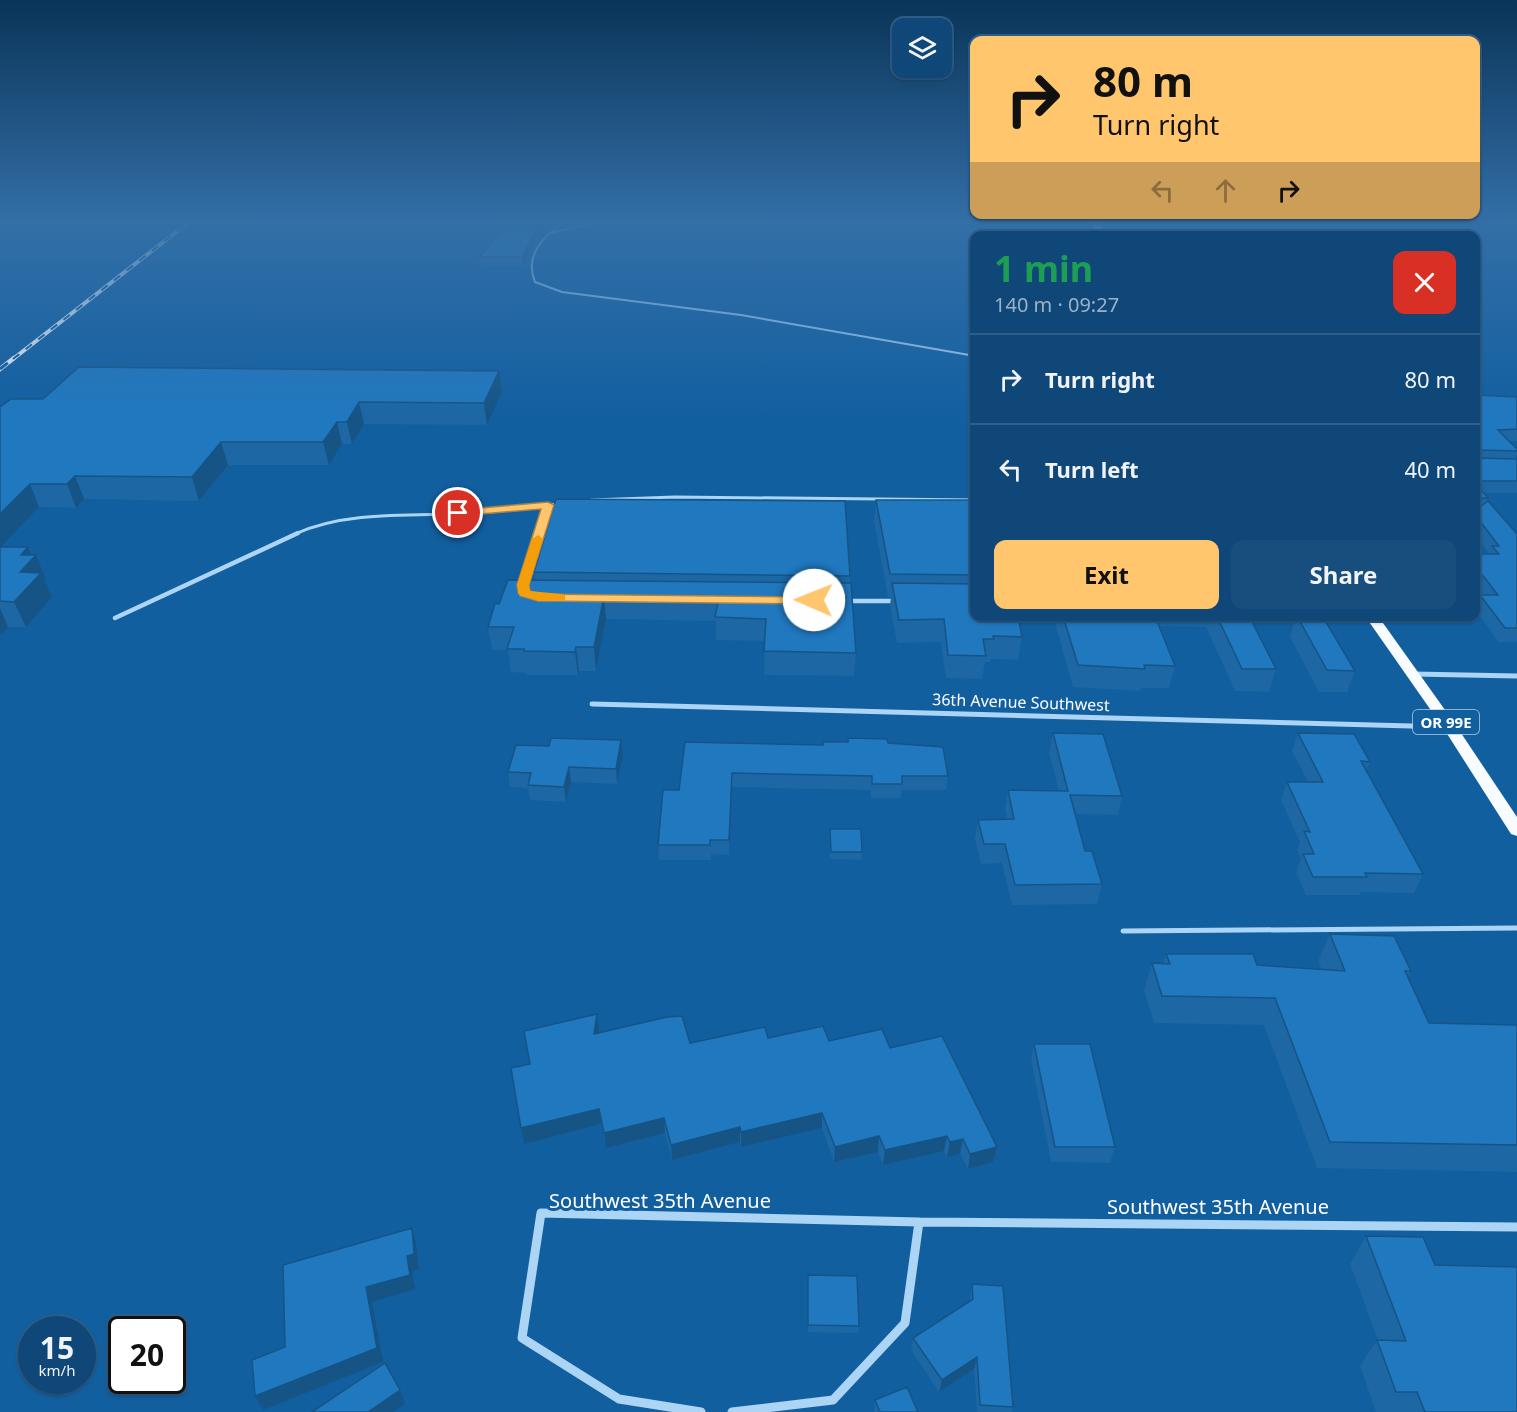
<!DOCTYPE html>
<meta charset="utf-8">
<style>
body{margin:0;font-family:"Noto Sans",sans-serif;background:#174e7d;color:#f1f3f6;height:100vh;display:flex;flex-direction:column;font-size:22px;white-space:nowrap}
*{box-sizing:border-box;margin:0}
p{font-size:20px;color:#9bb2c6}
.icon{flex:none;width:33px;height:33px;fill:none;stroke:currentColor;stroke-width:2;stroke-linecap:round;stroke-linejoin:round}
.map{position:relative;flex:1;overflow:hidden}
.panel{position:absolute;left:970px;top:231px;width:510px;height:390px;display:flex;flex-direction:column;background:#0e4778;border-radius:12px;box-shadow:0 2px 4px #0004,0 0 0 2px #2e5f8a}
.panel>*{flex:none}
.guide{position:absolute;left:970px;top:36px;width:510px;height:183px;border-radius:12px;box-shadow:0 2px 4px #0004,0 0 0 2px #2e5f8a;background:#ffc66e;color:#111;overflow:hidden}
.controls{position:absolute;left:892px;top:18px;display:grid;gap:12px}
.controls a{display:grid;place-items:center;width:60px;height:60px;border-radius:12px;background:#0e4778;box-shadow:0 2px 4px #0004,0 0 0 2px #2e5f8a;font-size:30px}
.speed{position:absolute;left:18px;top:1316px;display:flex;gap:12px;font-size:30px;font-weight:700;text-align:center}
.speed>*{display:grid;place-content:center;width:78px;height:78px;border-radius:50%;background:#0e4778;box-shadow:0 2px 4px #0004,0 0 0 2px #2e5f8a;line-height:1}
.speed small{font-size:15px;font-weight:400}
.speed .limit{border:3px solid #111;border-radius:9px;background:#fff;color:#111}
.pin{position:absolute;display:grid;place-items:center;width:51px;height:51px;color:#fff;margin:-26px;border:3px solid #fff;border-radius:50%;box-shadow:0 2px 6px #0007}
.me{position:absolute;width:66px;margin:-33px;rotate:271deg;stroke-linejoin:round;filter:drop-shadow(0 0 4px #0008)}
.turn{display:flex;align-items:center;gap:21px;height:126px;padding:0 24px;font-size:27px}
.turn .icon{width:78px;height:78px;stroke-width:2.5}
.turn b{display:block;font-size:42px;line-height:51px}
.lanes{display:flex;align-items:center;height:57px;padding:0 24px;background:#0003;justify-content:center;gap:30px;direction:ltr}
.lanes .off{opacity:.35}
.round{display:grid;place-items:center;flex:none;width:63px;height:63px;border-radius:12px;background:#174e7d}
.headline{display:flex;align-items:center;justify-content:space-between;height:102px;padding:0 24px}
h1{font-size:36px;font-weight:700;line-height:45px;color:#1e9e55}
.action{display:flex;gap:12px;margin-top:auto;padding:12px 24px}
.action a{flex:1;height:69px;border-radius:12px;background:#ffc66e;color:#111;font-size:24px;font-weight:700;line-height:69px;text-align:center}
.action a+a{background:#174e7d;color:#f1f3f6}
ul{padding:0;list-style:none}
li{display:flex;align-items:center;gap:18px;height:90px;padding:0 24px;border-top:2px solid #2e5f8a}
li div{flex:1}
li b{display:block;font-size:22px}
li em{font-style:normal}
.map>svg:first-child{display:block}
</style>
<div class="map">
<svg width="1517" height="1412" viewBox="0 0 1517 1412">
<rect width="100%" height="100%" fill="#125fa0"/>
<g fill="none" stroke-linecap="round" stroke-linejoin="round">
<path stroke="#abd4f5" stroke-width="2" d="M563,222C543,237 524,256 535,282L562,292L741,315L975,356
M550,233L600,222"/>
<path stroke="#abd4f5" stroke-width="3" d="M591,500L675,497L975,500
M295,534C351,509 421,517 481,513C507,511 533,507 559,504
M539,534L548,505"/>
<path stroke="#abd4f5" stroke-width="4.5" d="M524,583L539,533
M849,601H894
M115,618L298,533"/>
<path stroke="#abd4f5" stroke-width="5" d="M1123,931L1517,928"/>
<path stroke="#abd4f5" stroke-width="5" d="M1413,674L1517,676
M592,704L1449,727"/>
<path stroke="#abd4f5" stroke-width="9" d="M919,1222L1517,1227
M701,1412L619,1399L522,1338L541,1213L919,1222L905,1323L833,1400L732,1412"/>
<path fill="#f8fcff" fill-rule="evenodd" d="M1090,222H1098L1107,236H1099Z
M1365,616H1378L1455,724L1517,817V836L1511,834L1444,729Z"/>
<defs>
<path id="rail-far1" d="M13,359L189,222"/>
<path id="rail" d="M0,369L14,358"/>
</defs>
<use href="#rail-far1" stroke="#fff" stroke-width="4"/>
<use href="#rail" stroke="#fff" stroke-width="4.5"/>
<use href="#rail-far1" stroke="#125fa0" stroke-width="2" stroke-dasharray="8" stroke-linecap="butt"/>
<use href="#rail" stroke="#125fa0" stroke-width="3" stroke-dasharray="10" stroke-linecap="butt"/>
</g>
<path fill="#1c67a4" d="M507,222H545L523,266L481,267L480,257Z
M502,392L487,425L364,424L352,444H342L329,465H228L199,501L84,499L76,508L39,507L1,547L31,555H36L46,579L45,581L52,597L26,627H8L0,635V407L43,399Z
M1476,395L1517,397V441H1509L1517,451V454L1515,459H1517V493H1483L1476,498Z
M1476,498H1488L1486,502L1517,534V642H1499L1476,611V604L1480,595H1482L1476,587V554L1489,553L1476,536Z
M876,500H975V616L1022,637L1018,660L991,659L990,662H985L982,679L946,678L941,642L897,643L890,606L891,597H888L874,521Z
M534,572L850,576V583L856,653L854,676L764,675L765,641L716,640V621L606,619L596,671H579L578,675H527V673L511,672L508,650H492L488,627L499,604L535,580Z
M1053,616H1249L1276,669L1269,692L1235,691L1206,627L1159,626L1175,666L1169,688H1141L1140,691L1073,687Z
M1296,616L1355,671L1347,692H1319L1290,637Z
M1053,733L1122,796L1118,815L1075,814L1085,851L1102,884L1097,904L1012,905L1002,863L981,864L975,839L978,820L1007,819L1005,809L1008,790L1059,791L1049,752Z
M1298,733L1370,762L1366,771L1423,874L1414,893L1361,892L1360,895H1306L1296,872L1301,859L1297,850L1300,842L1281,800L1287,782H1308L1292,751Z
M888,743L948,776L946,790H902L901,798H871V790L732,787L729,855L711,854V860H659L658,845L679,790L823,745Z
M623,755L617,784L571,782L566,802L530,800L528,788L510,787L508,772Z
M830,829L862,852L861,860L830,859Z
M1330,934L1411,971L1408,977L1429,1023L1517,1025V1172L1317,1168L1264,1025L1154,1023L1144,990L1152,963L1163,964L1166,954L1257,965L1322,970L1318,961Z
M597,1014L598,1033L690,1043L768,1038L829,1041L890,1048L997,1147L993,1162L968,1169L960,1154L947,1157L944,1151L883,1165L878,1152L834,1162L822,1128L741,1147L740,1142L672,1160L665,1133L606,1148L601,1124L524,1144L521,1128L530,1064Z
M1034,1044L1115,1147L1110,1163L1051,1162L1031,1059Z
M1366,1236L1435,1265L1517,1412H1376L1360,1366L1377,1340H1378L1350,1264Z
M808,1275L859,1326L858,1333L808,1332Z
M972,1284L1013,1407L1012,1412H977L974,1369L939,1392L911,1350L913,1338L970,1301V1297Z
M875,1400L918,1412H874Z"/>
<path fill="#165486" d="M540,222H545L523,266L522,257Z
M499,371L502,392L487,425L484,403Z
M359,402L364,424L352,444L347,422Z
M337,422L342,444L329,465L323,442Z
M221,442L228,465L199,501L192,477Z
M75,476L84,499L76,508L67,484Z
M30,484L39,507L0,548V514Z
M28,547L32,558L36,555L46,579L45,581L52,597L26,627L14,602L20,572L21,555Z
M604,596L606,619L596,671L594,647Z
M0,608L8,627L1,635L0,633Z
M576,647L579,671L578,675L575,652Z
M621,740L623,755L617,784L616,769Z
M569,767L571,782L566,802L564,787Z
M732,773V787L729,855V840Z
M597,1014L599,1029L596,1049L594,1034Z
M599,1109L601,1124L524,1144L521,1128Z
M822,1113V1128L741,1147V1132Z
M664,1118L665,1133L606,1148L604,1133Z
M740,1127V1142L672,1160L671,1145Z
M879,1136L878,1152L834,1162L835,1147Z
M947,1136L944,1151L883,1165L885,1150Z
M963,1139L960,1154L947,1157L950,1142Z
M997,1147L993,1162L968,1169L970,1154Z
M412,1228L416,1243L419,1269L412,1271L415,1289L372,1302L383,1362L263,1410L255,1396L366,1287L407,1256Z
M977,1357L974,1369L939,1392L942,1380Z
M400,1390L405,1404L394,1412H368Z"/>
<path fill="#2078bf" stroke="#165486" stroke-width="1.5" d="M507,222H540L522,257H480Z
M79,367L499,371L484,403L359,402L347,422H337L323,442H221L192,477L75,476L67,484H30L0,514V407L11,399H43Z
M1476,395L1517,397V429L1498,430L1517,449V451L1480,450L1476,452L1478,458L1517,459V481H1476Z
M1476,484L1488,498H1476Z
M556,499L845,501L850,576L534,572Z
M876,500H975V575L890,574Z
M1488,501L1517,534V628H1505L1480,595H1498L1476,567V564H1478L1476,562V554H1499L1492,546H1499L1476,516V510Z
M0,547H28L21,555H36L20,572L41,573L14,602L0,601Z
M508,580L851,583L856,653L764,651L766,619L715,617L719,598L604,596L594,647H576L575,652L524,651V649H507L514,627H488L495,603L499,604Z
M892,583L975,584V616H1018L1022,637L993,636L994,639H983L986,656L948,655L944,619L899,620Z
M1063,616H1155L1175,666L1144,665L1145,669L1078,665Z
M1217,616H1249L1276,669H1242Z
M1297,616L1323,617L1355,671L1327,670Z
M1053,733L1103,734L1122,796L1070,795L1085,851H1092L1102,884L1015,885L1005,844H984L978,820L1014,819L1008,790L1068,791Z
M1298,733L1354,734L1370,762L1361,761L1423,874L1365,873L1367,877H1313L1303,854H1314L1304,831L1310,832L1287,782H1323Z
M551,738L621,740L616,769L569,767L564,787L528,785L531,773L508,772L516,745L549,746Z
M848,738L887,739L888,743L943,747L948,776H902V784H872V776L732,773L729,840H710V845H658L663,790H679L685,742L823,745V742H848Z
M830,829H861L862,852H831Z
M1330,934L1394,936L1411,971H1405L1429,1023L1517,1025V1145L1330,1142L1275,998L1162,996L1152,963L1170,964L1166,954H1253L1257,965L1345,971Z
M597,1014L594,1034L667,1017L682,1016L690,1043L765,1027L768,1038L823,1026L829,1041L882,1029L890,1048L942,1036L997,1147L970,1154L963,1139L950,1142L947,1136L885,1150L879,1136L835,1147L822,1113L741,1132L740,1127L671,1145L664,1118L604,1133L599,1109L521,1128L511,1068L530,1064L524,1031Z
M1034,1044H1090L1115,1147H1055Z
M412,1228L414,1254L407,1256L410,1275L366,1287L377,1348L255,1396L252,1360L285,1347L283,1265Z
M1366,1236L1423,1237L1435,1265L1517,1267V1412H1425L1417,1392H1396L1377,1340L1406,1341Z
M808,1275L857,1276L859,1326L808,1325Z
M972,1284L1003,1286L1013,1407L980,1405L977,1357L942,1380L913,1338L973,1299Z
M385,1363L400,1390L368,1412H312Z
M907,1387L918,1412H880L875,1400Z"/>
<linearGradient id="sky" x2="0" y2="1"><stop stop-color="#0a3458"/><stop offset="0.53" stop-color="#336fa7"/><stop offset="1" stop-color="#336fa7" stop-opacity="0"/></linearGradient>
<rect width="1517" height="419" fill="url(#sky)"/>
<path fill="#ffc66e" stroke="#a68148" stroke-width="1.5" d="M548,502L554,505L529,585L530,591L538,594L814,597L820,600L814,604L538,601L520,596L517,585L541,509L458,516L453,513L458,510Z"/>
<path fill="#f59e0b" d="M538,535L543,539L529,585L530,591L561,594L565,595V600L538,601L518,594L517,585L532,539Z"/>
<g text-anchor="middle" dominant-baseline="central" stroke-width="6" stroke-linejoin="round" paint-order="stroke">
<rect fill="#125fa0" stroke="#b8cfe2" stroke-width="1.5" x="1413" y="710" width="66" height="24" rx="4.5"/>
<g font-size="15" font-weight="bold" fill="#fff">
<text x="1446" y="722">OR 99E</text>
</g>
<g font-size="16" fill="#fff" stroke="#125fa0">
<text transform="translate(1021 702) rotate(2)">36th Avenue Southwest</text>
</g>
<g font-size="20" fill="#fff" stroke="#125fa0">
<text x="660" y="1200">Southwest 35th Avenue</text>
<text x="1218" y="1206">Southwest 35th Avenue</text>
</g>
</g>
</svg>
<div class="controls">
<a><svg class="icon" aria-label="layers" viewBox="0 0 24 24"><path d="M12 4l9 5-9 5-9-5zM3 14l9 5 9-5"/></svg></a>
</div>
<div class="speed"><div>15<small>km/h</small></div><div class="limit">20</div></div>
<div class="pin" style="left:458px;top:513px;background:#d93025"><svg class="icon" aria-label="arrive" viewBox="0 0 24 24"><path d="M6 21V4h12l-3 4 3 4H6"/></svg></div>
<svg class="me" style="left:814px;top:600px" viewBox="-20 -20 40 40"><circle r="19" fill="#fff"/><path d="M0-13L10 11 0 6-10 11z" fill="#ffc66e"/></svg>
<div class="guide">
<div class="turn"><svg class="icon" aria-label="right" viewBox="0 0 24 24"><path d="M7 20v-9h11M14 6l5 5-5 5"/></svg><div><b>80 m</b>Turn right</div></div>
<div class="lanes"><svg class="icon off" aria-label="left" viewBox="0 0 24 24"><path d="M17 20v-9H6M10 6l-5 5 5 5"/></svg><svg class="icon off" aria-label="ahead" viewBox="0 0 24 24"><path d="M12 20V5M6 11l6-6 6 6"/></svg><svg class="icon" aria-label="right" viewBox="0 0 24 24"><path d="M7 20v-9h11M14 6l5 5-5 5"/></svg></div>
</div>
<section class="panel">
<div class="headline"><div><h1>1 min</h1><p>140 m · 09:27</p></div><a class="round" style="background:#d93025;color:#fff"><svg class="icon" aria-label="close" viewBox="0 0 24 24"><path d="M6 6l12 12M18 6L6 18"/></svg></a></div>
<ul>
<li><svg class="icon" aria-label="right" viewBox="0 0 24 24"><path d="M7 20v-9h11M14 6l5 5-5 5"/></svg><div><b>Turn right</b></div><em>80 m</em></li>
<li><svg class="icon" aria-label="left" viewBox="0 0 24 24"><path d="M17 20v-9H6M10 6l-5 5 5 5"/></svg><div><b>Turn left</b></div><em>40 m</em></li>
</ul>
<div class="action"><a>Exit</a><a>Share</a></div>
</section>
</div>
